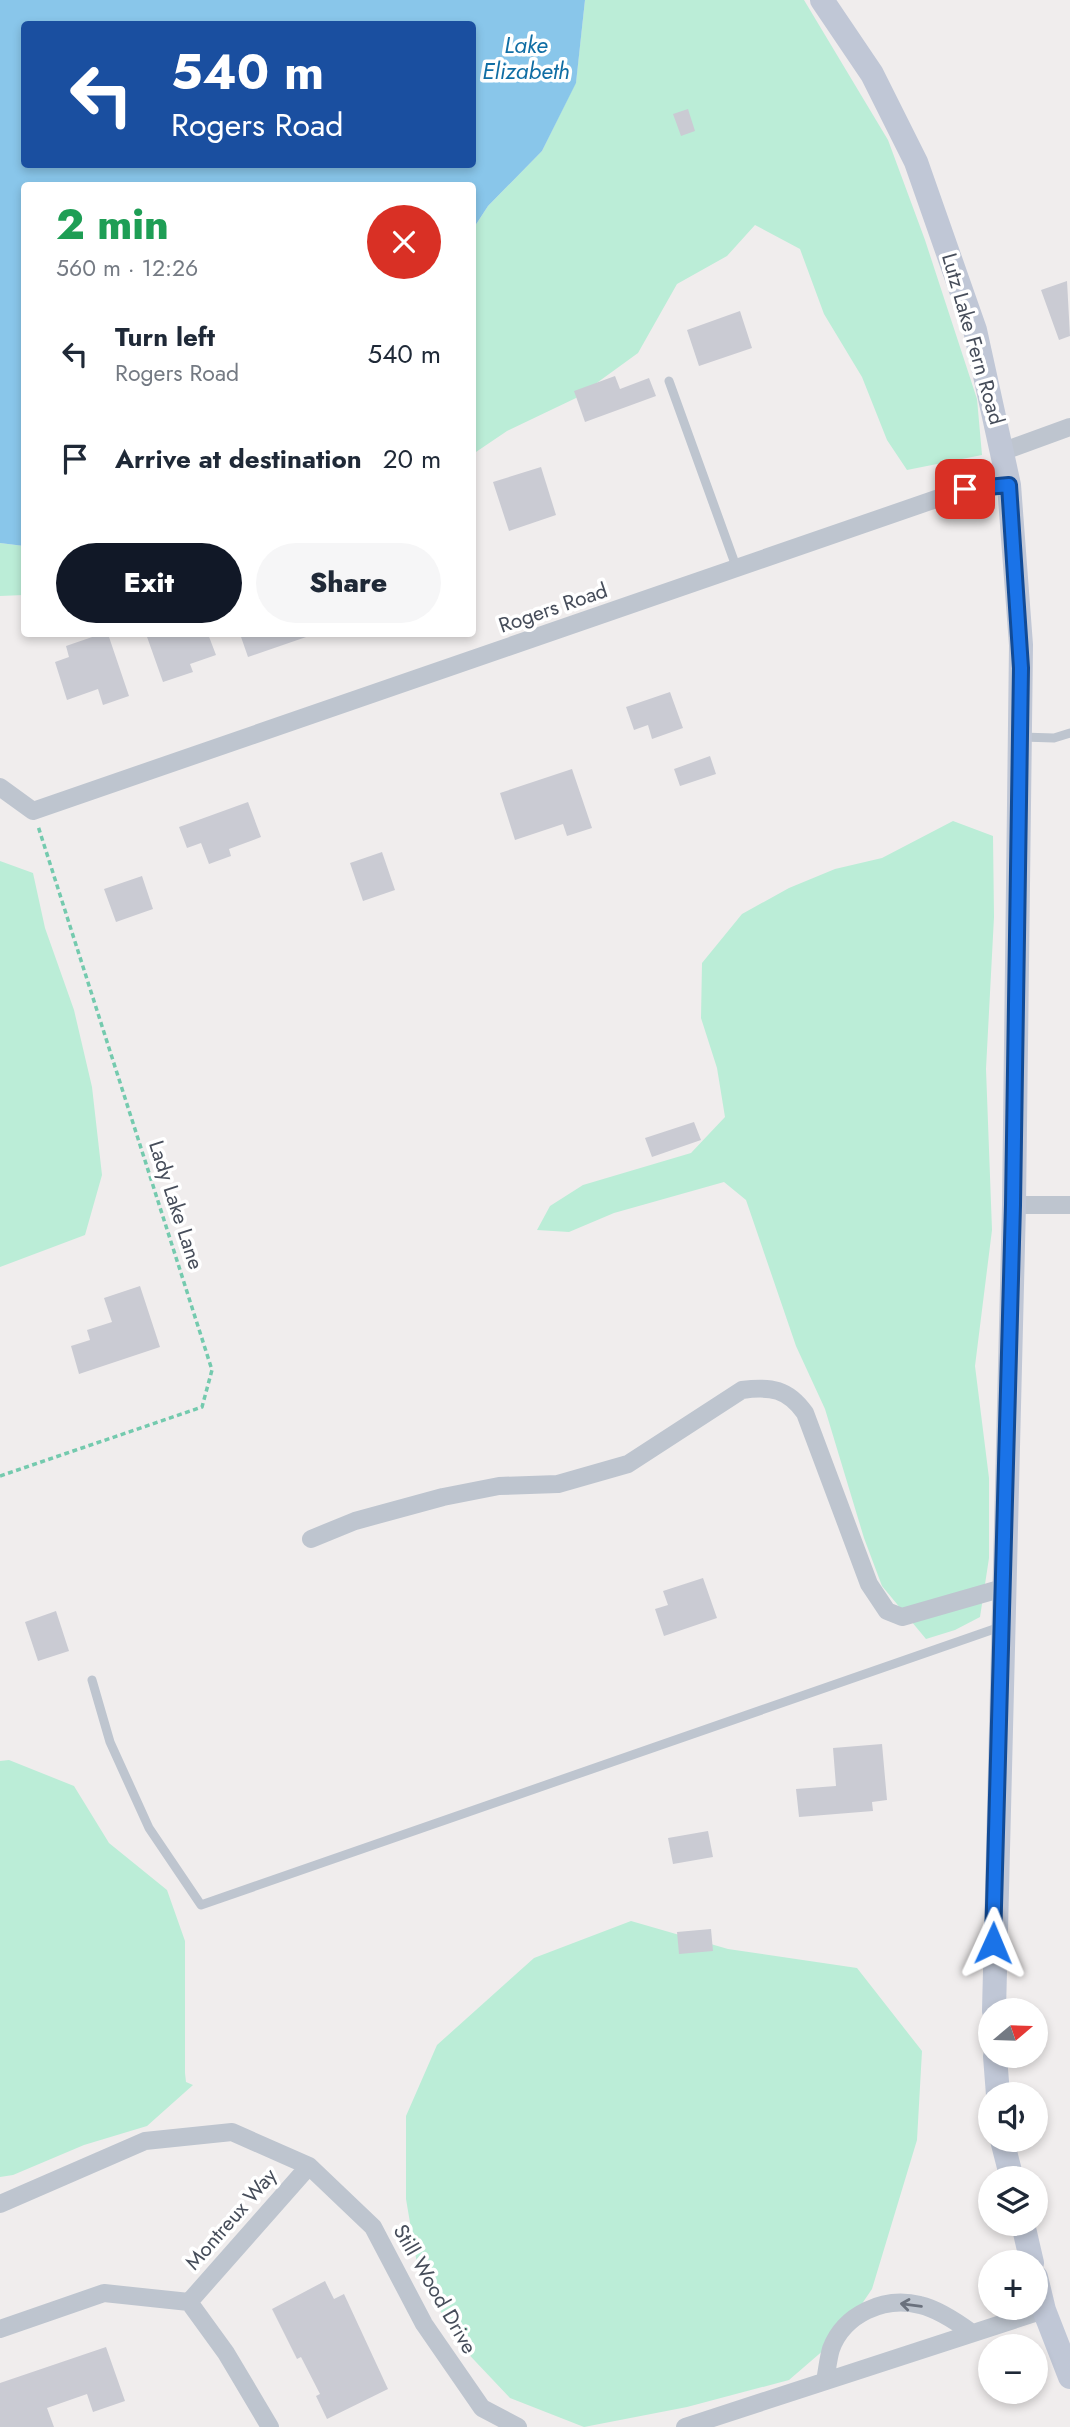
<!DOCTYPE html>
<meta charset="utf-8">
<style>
body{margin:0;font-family:Jost,sans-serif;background:#f6f6f7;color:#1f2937;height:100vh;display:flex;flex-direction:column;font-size:26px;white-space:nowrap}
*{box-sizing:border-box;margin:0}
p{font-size:23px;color:#747a83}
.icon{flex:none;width:38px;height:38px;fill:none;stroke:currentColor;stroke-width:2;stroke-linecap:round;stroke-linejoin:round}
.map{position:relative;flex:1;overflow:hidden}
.side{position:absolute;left:21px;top:182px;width:455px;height:455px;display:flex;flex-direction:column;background:#fff;border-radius:7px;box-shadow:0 4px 10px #0003}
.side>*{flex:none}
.guide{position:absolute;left:21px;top:21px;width:455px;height:147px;border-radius:7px;box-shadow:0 4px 10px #0003;background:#1a4fa0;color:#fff;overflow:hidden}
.needle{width:46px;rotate:71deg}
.fabs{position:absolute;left:978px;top:1998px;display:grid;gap:14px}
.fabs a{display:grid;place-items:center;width:70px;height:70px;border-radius:50%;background:#fff;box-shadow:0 4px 10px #0003;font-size:35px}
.pin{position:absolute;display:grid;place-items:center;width:60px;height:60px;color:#fff;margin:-30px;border-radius:14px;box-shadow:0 4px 10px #0006}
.me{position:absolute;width:77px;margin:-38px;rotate:1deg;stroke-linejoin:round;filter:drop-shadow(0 0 5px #0008)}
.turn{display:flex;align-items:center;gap:24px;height:147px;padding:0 35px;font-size:32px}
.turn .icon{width:91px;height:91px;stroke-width:2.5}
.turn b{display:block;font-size:49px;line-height:60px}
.round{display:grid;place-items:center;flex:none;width:74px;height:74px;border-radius:37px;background:#f6f6f7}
.summary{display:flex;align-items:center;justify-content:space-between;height:119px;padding:0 35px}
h1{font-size:42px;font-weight:800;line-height:52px;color:#1e9e55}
.primary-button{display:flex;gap:14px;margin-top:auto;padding:14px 35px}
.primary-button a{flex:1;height:80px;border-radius:42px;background:#111827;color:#fff;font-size:28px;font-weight:800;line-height:80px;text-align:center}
.primary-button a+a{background:#f6f6f7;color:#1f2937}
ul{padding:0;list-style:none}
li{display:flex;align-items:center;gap:21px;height:105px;padding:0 35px}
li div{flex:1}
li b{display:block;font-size:26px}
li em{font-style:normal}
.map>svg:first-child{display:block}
</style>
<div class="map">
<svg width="1070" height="2427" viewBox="0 0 1070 2427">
<rect width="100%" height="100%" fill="#f0eded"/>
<path fill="#bbedd7" d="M585,0H804L888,140L925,240L977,399L982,455L907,470L887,440L862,377L824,314L800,249L755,225L727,256L677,284L638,353L576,398L507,431L473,454V229L488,206L542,151L576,82Z
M0,543L24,546V595L0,596Z
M953,821L993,836L994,917L986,1069L992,1230L975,1366L989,1478V1558L980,1617L955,1630L926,1639L882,1586L864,1538L825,1409L796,1346L746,1200L724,1182L614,1213L569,1232L537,1230L550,1206L583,1185L691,1153L725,1117L717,1068L701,1018L702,963L742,914L789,888L835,869L882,858Z
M0,861L33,873L45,928L74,1010L92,1087L102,1175L85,1235L0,1267Z
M9,1760L74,1786L109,1843L167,1890L185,1941V2073L186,2082L193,2085L147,2126L84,2145L13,2175L0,2177V1761Z
M631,1921L728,1949L857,1968L922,2051L917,2140L872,2289L840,2336L789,2380L687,2407L584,2427L510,2398L458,2343L418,2270L406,2199V2116L437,2045L534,1958Z"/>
<path fill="#89c6ea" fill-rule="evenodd" d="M0,0H585L576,83L542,151L488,206L473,229L472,186H24V546L0,543ZM24,24H472V164H24Z"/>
<path fill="#cacbd3" d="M688,109L695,131L681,136L673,114Z
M1067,281L1070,336L1059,340L1041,290Z
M740,311L752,348L699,366L687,330Z
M615,376L620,389L649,378L656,396L585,422L574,391Z
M541,467L556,515L509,531L493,482Z
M101,634H108L129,696L103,705L98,689L67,700L55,662L69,657L66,646Z
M146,634H208L216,655L190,664L193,672L163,682Z
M240,634H309V636L248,657Z
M670,692L683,728L652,739L648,725L634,730L626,707Z
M710,756L716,774L680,786L674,769Z
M572,769L592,828L567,836L563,824L515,840L500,793Z
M248,802L261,837L229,849L231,856L209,864L201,843L187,848L179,827Z
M382,852L395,890L363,901L350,863Z
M142,876L153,909L116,922L104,889Z
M694,1122L701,1140L652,1157L645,1138Z
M140,1286L160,1347L79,1374L71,1346L90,1340L87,1330L112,1322L104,1298Z
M703,1578L717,1618L664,1636L655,1609L668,1605L663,1591Z
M56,1611L69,1651L38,1661L25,1622Z
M882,1744L887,1800L872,1802L873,1811L799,1817L796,1789L836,1786L833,1748Z
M708,1831L713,1857L673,1864L668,1838Z
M711,1929L713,1951L679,1954L677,1932Z
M325,2281L334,2299L344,2294L388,2389L327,2419L316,2396L320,2394L301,2357L297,2359L272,2309Z
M106,2347L125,2401L93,2412L87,2394L47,2408L54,2427H0V2383Z"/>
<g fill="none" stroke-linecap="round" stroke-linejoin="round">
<path stroke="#74caae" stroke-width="3.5" stroke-dasharray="5 3.5" stroke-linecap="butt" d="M0,1476L202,1407L212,1370L38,826"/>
<path stroke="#bec5cf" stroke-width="9" d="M669,381L737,569
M1022,737L1054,738L1070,733
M92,1680L110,1742L149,1828L201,1905L1000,1627"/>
<path stroke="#bec5cf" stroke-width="18" d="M1004,451L1070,427
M0,787L33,811L965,489L1009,485
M1014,1205H1070
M311,1539L355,1521L443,1497L499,1486L558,1484L628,1464L742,1390C771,1386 788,1389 805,1413L869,1584L887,1611L902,1617L1003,1588
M0,2204L145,2141L232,2132L309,2166L373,2227L424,2324L482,2408L518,2427
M189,2302L309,2166
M0,2329L104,2293L189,2302L226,2353L270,2427
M825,2381C827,2371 828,2359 831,2349C844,2314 884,2296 920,2305C938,2309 957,2322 972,2333
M685,2427L1044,2310"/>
<path stroke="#c0c7d6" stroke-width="24" d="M822,0L872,74L916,162L975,330L1009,485L1021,645L1014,1205L994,2011
M995,2056L998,2095
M1002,2140L1012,2179
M1023,2224L1032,2263
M1036,2277L1044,2310L1070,2377"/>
</g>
<defs><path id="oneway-shaft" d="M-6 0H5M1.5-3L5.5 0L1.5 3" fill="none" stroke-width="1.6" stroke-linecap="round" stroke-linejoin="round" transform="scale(1.75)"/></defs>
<use stroke="#6a717d" href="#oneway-shaft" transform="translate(911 2305) rotate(-173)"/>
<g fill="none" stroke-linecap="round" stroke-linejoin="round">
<defs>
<path id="route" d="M965,489L1009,485L1021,668L1013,1205L993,1943"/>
</defs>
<use href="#route" stroke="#114b97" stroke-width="18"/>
<use href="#route" stroke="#1a73e8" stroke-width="12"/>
</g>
<g text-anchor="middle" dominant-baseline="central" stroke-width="7" stroke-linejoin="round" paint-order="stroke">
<g font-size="21" fill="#464d5a" stroke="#fff">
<text transform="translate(973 339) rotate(74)">Lutz Lake Fern Road</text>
<text transform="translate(553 608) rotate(-19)">Rogers Road</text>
<text transform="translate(176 1205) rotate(72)">Lady Lake Lane</text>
<text transform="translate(231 2219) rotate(-49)">Montreux Way</text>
<text transform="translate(435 2289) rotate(60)">Still Wood Drive</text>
</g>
<g font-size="23" font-style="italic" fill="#0f6da4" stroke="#fff">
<text x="526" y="45">Lake<tspan x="526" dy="26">Elizabeth</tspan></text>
</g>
</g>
</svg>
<div class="fabs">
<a><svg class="needle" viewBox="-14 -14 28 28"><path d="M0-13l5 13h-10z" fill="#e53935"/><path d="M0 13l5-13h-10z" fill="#747a83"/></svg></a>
<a><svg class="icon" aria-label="sound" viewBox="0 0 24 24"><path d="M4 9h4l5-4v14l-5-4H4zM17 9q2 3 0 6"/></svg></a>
<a><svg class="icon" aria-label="layers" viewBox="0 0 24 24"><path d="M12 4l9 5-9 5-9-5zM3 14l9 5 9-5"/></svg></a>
<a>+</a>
<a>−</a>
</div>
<div class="pin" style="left:965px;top:489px;background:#d93025"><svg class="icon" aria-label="arrive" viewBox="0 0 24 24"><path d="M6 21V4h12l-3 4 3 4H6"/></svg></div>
<svg class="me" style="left:993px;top:1943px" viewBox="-20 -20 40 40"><path d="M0-17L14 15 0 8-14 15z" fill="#1a73e8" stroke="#fff" stroke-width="4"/></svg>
<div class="guide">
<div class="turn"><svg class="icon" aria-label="left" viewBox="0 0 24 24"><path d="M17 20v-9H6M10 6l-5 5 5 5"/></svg><div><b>540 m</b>Rogers Road</div></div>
</div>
<section class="side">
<div class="summary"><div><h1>2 min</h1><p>560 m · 12:26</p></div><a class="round" style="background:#d93025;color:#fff"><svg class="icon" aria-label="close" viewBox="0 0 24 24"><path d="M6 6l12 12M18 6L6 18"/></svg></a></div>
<ul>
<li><svg class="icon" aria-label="left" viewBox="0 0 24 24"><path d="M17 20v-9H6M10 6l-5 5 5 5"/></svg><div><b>Turn left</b><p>Rogers Road</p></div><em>540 m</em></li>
<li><svg class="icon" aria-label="arrive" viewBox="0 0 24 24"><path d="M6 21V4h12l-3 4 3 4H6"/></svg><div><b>Arrive at destination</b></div><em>20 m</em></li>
</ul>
<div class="primary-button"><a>Exit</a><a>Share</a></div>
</section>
</div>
